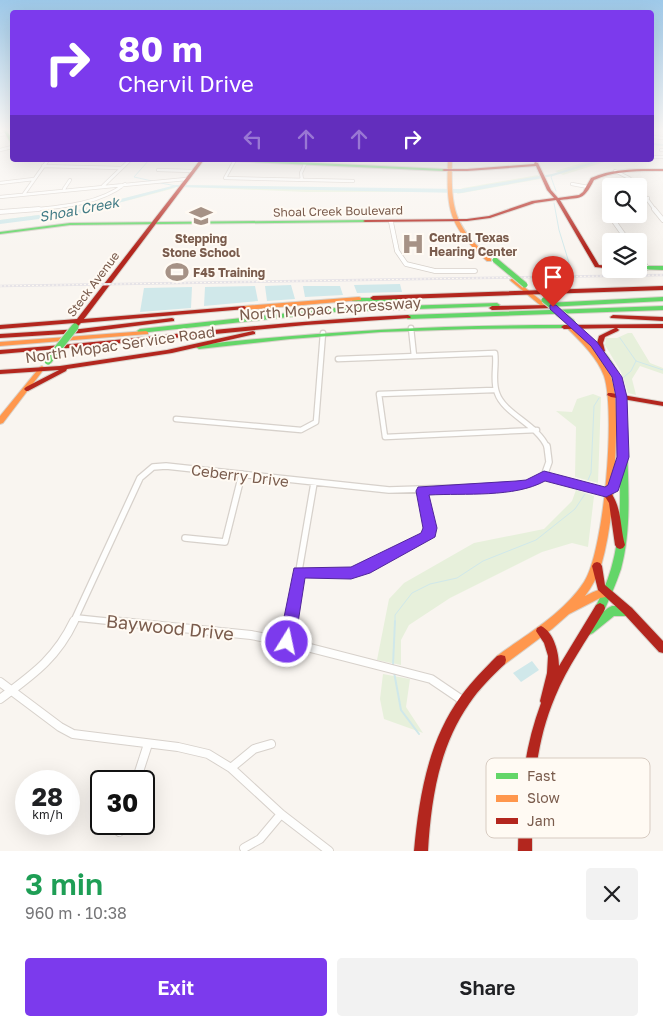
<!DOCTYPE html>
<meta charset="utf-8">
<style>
body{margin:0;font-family:"Golos Text",sans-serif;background:#f2f2f2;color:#202124;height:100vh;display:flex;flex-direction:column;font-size:19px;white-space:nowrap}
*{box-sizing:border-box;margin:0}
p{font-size:16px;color:#757577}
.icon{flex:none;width:28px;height:28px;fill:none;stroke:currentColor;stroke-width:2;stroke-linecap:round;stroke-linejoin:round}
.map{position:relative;height:851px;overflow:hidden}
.details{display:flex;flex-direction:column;background:#fff;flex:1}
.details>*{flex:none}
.banner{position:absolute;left:10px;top:10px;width:644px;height:152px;border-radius:5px;box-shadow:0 5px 20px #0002;background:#7c3aed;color:#fff;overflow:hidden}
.fabs{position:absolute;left:602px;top:178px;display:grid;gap:10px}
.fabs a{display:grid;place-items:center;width:45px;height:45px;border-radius:5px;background:#fff;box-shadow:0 5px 20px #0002;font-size:25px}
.speed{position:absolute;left:15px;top:770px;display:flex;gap:10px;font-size:25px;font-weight:700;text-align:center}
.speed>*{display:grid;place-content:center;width:65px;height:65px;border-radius:50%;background:#fff;box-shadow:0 5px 20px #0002;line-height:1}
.speed small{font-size:12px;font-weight:400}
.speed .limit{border:2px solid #111;border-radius:8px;background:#fff;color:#111}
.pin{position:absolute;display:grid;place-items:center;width:42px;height:42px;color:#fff;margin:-51px -21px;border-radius:50% 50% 50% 0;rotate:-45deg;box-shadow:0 0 5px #0007}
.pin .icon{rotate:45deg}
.me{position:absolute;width:55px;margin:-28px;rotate:10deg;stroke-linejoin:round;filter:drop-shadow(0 0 4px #0008)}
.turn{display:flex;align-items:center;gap:18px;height:105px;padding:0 25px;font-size:22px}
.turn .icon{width:65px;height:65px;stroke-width:2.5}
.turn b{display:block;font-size:35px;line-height:42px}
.lanes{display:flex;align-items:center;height:48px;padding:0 25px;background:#0003;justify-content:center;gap:25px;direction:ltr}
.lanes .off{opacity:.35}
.round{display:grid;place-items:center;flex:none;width:52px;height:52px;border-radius:5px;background:#f2f2f2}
.head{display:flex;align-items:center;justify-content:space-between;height:85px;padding:0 25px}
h1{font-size:30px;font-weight:600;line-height:38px;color:#1e9e55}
.cta{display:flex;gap:10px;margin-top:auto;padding:10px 25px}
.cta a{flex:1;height:58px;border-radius:5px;background:#7c3aed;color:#fff;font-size:20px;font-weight:600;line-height:58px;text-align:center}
.cta a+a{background:#f2f2f2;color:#202124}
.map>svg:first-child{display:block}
</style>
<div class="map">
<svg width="663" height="851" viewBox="0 0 663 851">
<rect width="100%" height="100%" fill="#f9f5f0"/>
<path fill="#e7f0db" d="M592,160H611L563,175L555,171Z
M538,175L540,179L457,194L458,190L463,188Z
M177,185L175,188C115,205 62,216 0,223V220L77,210Z
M186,185L445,190V192H306L185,187Z
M628,333H632L650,363L663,368V374L640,366L632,379L636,395L628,393L621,372L605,345L606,338H617Z
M593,394L601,397L598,483L575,477L576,427L556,411L572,412L577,399Z
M576,490L594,496L588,547L572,543L542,552L450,598L409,625L401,640V665L377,660L389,599L404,583L474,543L544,529L572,501Z
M383,674L410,679L406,707L423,733L384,719L380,699Z"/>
<path fill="#d0e8ea" d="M400,284L402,292L357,293L354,285Z
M291,285L295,299L267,301L265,286Z
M255,286L258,301L204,306L205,287Z
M303,286H340L343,295L305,297Z
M192,287L191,308L140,312L144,288Z
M532,661L539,670L521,682L513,673Z"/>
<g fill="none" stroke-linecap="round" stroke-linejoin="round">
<path stroke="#d0e8ea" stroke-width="1" d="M149,160L134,177L152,181
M553,175L551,177L556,191
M161,183L176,186
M554,203L559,230L570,266L566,274
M620,338L636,361L663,370
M624,377L631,371L636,361
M588,480L591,473L594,406L599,398
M395,623V615L412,593L430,584L457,578L483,561L536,540L575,509L585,494"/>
<path stroke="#d0e8ea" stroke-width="2" d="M393,665L395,621
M394,672L401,710L419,734"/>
<path fill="#d0e8ea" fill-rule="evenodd" d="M651,143L663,144V146L651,145Z
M598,160H605L553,176L461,193L176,187L78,214L0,224V220L78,210L176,185L461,189L552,174Z"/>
<defs>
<path id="street-far4" d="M0,135L12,133
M653,137L663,138
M0,150L12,147
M661,150H663
M651,157H663
M235,160L225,178L353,181
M43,166L121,168
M158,170L193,171
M615,171L629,178L637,186
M302,180L301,173L305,164
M0,183L34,179
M572,184L588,187
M103,186L130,160
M639,188L655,210
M64,189L70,180
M24,194L48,160
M0,197L186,179
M639,199L648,198
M26,210C59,207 98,205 125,184"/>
<path id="street-far3" d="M654,209L663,220
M0,212L39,209
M611,213V217L628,241
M391,222L397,251L406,264L435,271H475
M639,256L647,268"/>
<path id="street-far2" d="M411,328L414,356
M338,359L495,353C497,366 492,380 497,393C504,414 537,424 547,447
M494,390L379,394L385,437L537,430
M176,419L301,430L316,422L323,333"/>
<path id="street-far1" d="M544,476L549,462L547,446
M185,538L225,542L242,474
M299,572L351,573L365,569L426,537L430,533V527L422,491
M77,618L125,623
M73,623L140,478L153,467L166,466L389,490L516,486L529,484L544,476L606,492
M290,623L314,483"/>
<path id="street" d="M112,621L251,635L287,642L431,679L462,700
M287,642L290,621
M0,682L60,727L73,734L178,747L208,754L231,768L281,814L329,851
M0,699C32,675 56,659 74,621
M231,768L254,749L271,744
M136,781L148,744
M119,832L122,824
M244,848L260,839L281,814"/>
<path id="fast" d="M3,130H7L12,140V143H11Z
M225,160H253L444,169L446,170L444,171L227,161Z
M365,220H367V222L70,225L0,234V232L70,223Z
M639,266H663V270L637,269H639Z
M663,297V301L547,307L544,305L547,303Z
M354,298H398L401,300L398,302L352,301V299Z
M497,303L500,305L499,306L335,312L140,333L137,331L140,329L335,308Z
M663,306V310L408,319L405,317L408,315Z
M564,325L566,326V328L472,329L381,332L290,339L199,349L196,347L199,345C320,331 442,325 564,325Z
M576,325L578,326C595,341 612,357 621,379C629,399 626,422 627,443C628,485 632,528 621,569C616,584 610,597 604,611L600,613L596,611L595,608C601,595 607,583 611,569C623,528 620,485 619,443C619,422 622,399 614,379C606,358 590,343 574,328V326Z
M612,606H628L632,608L633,611L632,614L628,616H614L593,633L589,635L585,633L584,630L585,627L608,608Z"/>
<path id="slow" d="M448,160H452C451,209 453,225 491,259V261H487C449,227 446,210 448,160Z
M513,278L544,303V305H540L511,281L510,280Z
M359,297L361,298V300L244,310L241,308L244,306Z
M569,325L571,326C586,340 604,356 611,377C617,394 616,415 616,433C615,477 613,524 601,566C597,577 592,587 585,596C594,592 602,587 611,590L613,593L611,596L600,598L569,614L552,629L505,664L501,665L497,664L496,660L497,656C527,634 563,614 584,582C604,552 616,411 604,376C597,357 581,342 567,328V326Z
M146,331L148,332V334L0,346V342Z
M42,366L45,368L44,369L3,423L0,424V416L40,367Z"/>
<path id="jam" d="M200,160H204L84,319L244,306L247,308L246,309L81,323L78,326L76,327L73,325L74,323L0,329V325L77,319Z
M535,162L538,163L551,190L558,198L579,195L583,192L591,178C614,168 638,169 663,169V171C639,171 616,170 594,180C583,201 582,197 560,200L599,265L611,266V269H613L595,267L556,200L535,203L490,218L467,221L365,222L363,221L365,220L467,219L489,216L532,201L554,198L547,190L536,166L467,171H444L442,170L444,169H467L534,164Z
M663,286V290L373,300L370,298L373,296Z
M552,305L554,306V308L492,310L489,308L492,306Z
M408,315L411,317L410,318L306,325L102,345L0,354V350C136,340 272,321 408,315Z
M613,315L663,317V321L611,318L610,317Z
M172,318L174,319V321L80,333L0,338V334L80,329Z
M663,324V328H617L619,330L618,331L605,337L603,343L605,351L602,353L599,351L597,343L599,336L615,328L564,329L561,327L564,325Z
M253,331L255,332V334L172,353L67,369L66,371L28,391H26L24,389L26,387L59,370L0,374V370L60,366L167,350Z
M608,393H611L663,402V406L611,397L607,395Z
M621,459L624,460L625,462L620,485L611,493C622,508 620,528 625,545L623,548L620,549L617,548L615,545L609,503L602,492L603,490L612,483L617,462L618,460Z
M597,562L600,563L602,566L605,585L632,608L663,641V653L659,652L624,614L598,590L592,566L594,563Z
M600,603L604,605L605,608L604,611C587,640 567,667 555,697C534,746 532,799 532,851H518C519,800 523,751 541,703L540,701L547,673L548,656L544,643L536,631L537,628L541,626C554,632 559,653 559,666L596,605Z
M501,655L505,656L506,660L505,664C492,676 479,689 469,704C439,747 431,800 428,851H414C419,797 428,741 461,696C472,681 484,669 497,656Z"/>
</defs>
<use href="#street-far4" stroke="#d7d1cb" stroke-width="4"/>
<use href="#street-far3" stroke="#d7d1cb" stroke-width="5.5"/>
<use href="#street-far2" stroke="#d7d1cb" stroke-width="7"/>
<use href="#street-far1" stroke="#d7d1cb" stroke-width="8"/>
<use href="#street" stroke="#d7d1cb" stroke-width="10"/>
<use href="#fast" stroke="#d9d2cb" stroke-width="2"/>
<use href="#slow" stroke="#d9d2cb" stroke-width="2"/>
<use href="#jam" stroke="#d9d2cb" stroke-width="2"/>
<use href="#street-far4" stroke="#fefefd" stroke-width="2.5"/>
<use href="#street-far3" stroke="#fefefd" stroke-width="4"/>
<use href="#street-far2" stroke="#fefefd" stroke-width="4.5"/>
<use href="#street-far1" stroke="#fefefd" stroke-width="5.5"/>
<use href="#street" stroke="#fefefd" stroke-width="8"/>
<use href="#fast" fill="#63d668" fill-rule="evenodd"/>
<use href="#slow" fill="#ff974d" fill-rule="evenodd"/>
<use href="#jam" fill="#b3261e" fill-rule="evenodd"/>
<defs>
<path id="rail" d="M0,286L663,275"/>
</defs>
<use href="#rail" stroke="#e6e3e7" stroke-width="2.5"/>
<use href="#rail" stroke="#fffaf3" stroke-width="1" stroke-dasharray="2" stroke-linecap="butt"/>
<defs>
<path id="fast-bridge-far1" d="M495,260L525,285
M544,300L560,313"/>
<path id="fast-bridge" d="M558,312L572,323
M48,361L75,327"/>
</defs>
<use href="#fast-bridge-far1" stroke="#d9d2cb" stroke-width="7" stroke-linecap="butt"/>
<use href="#fast-bridge" stroke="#d9d2cb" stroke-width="9" stroke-linecap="butt"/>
<use href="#fast-bridge-far1" stroke="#63d668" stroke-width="5"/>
<use href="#fast-bridge" stroke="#63d668" stroke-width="7"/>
</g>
<linearGradient id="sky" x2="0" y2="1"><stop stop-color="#9ec9e9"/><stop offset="0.52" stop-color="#fcfaf8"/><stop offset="1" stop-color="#fcfaf8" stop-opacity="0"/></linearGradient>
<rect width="663" height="249" fill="url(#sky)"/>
<path fill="#7c3aed" stroke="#51269a" d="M550,305H556L597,342L622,377L627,397L629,457L618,491L606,497L545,481C514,498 465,493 429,495L437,528L435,537L370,573L351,579L305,578L295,642L293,648L287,650L282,648L279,642L294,568L351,567L421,533L423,528L416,491L418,487L516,481L526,480L544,471L605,487L608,485L617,457L616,397L612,377L591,346L550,309Z"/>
<defs>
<symbol id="school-bare" viewBox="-9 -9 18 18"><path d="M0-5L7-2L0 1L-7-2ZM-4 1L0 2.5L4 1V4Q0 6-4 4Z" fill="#a69286" stroke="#fffaf3" stroke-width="2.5" paint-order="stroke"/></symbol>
<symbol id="hospital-bare" viewBox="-9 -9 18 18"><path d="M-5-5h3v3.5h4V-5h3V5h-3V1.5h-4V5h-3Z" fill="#a69286" stroke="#fffaf3" stroke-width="2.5" paint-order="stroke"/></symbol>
<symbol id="stadium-bare" viewBox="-9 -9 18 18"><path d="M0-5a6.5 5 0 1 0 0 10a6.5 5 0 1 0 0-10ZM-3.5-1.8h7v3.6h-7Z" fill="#a69286" stroke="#fffaf3" stroke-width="2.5" paint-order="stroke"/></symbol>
</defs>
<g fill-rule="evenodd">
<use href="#school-bare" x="185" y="200" width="32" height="32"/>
<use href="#hospital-bare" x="397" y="228" width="32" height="32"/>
<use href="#stadium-bare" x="161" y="256" width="32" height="32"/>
</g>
<g text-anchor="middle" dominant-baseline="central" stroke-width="4" stroke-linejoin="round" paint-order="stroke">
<g font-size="12" fill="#7a5c4d" stroke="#fffaf3">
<text transform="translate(338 211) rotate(-1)">Shoal Creek Boulevard</text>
<text transform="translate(93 284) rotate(-53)">Steck Avenue</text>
</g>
<g font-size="12" font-weight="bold" fill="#7a5c4d" stroke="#fffaf3" text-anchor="start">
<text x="429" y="237">Central Texas<tspan x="429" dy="14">Hearing Center</tspan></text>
<text x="201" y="238" text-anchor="middle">Stepping<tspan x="201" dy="14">Stone School</tspan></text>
<text x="193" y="272">F45 Training</text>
</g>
<g font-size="14" font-style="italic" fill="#437c86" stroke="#fffaf3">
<text transform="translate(79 209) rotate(-11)">Shoal Creek</text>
</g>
<g font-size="15" fill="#7a5c4d" stroke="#fffaf3">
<text transform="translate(330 308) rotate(-4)">North Mopac Expressway</text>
<text transform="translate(120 344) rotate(-8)">North Mopac Service Road</text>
<text transform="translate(240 475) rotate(7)">Ceberry Drive</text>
</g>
<g font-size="18" fill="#7a5c4d" stroke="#fffaf3">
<text transform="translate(170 627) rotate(6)">Baywood Drive</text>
</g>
</g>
<rect x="486" y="758" width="164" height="80" rx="8" fill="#fffaf3" stroke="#d7cbc1" stroke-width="1"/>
<rect x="496" y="773" width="22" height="6" fill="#63d668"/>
<rect x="496" y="795" width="22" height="7" fill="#ff974d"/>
<rect x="496" y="818" width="22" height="6" fill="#b3261e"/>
<g font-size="14" fill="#7a5c4d">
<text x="527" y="781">Fast</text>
<text x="527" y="803">Slow</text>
<text x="527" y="826">Jam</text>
</g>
</svg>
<div class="fabs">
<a><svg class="icon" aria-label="search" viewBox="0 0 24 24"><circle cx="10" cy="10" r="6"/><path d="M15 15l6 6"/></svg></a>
<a><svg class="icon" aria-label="layers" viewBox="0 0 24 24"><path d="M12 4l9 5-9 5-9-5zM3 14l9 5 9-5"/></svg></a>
</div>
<div class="speed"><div>28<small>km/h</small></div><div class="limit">30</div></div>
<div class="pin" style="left:553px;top:307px;background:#d93025"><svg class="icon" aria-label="arrive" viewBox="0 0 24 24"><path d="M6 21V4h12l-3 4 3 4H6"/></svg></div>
<svg class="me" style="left:287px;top:642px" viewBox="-20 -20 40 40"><circle r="17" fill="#7c3aed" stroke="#fff" stroke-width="3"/><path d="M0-11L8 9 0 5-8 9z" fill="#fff"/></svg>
<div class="banner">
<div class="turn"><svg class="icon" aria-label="right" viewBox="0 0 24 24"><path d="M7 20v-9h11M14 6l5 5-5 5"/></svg><div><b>80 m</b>Chervil Drive</div></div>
<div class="lanes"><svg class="icon off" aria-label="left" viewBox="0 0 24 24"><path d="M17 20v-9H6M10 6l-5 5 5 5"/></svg><svg class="icon off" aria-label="ahead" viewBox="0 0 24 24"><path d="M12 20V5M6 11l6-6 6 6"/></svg><svg class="icon off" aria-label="ahead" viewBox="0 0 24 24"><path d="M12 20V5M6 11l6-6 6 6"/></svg><svg class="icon" aria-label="right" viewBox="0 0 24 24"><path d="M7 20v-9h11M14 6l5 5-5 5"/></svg></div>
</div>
</div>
<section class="details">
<div class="head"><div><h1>3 min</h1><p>960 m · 10:38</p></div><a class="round"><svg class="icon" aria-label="close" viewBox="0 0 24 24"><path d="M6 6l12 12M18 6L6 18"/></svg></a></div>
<div class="cta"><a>Exit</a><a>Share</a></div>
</section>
